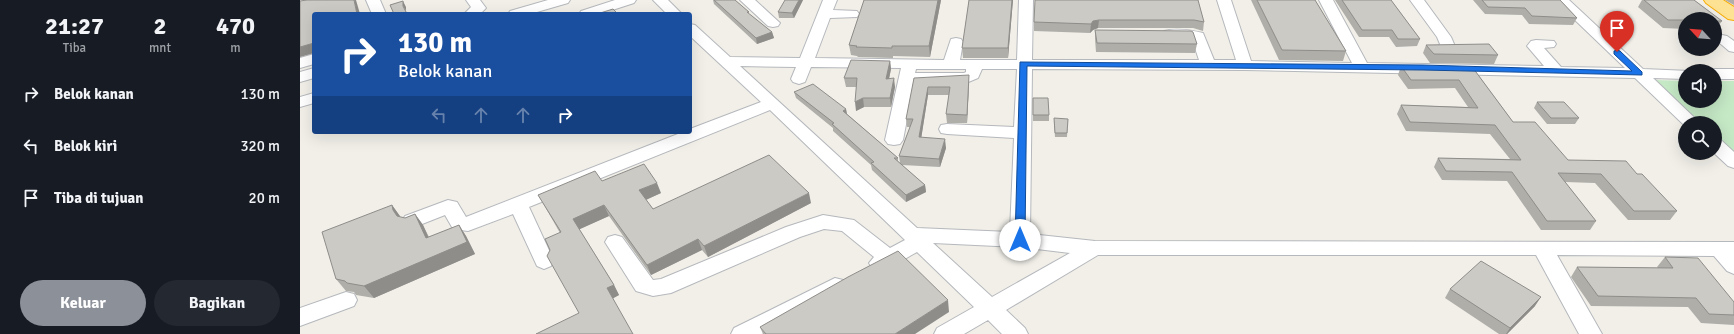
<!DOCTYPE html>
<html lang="id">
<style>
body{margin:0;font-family:Signika,sans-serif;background:#242831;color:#f1f3f6;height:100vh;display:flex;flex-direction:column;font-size:15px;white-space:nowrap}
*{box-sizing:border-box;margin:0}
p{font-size:13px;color:#9ea1a6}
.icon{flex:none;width:22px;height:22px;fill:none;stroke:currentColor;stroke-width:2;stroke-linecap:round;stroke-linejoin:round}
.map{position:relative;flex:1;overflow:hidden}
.drawer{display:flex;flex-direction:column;background:#171b24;width:300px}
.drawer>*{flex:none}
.top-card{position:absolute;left:12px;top:12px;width:380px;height:122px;border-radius:4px;box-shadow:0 4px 16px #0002;background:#1a4fa0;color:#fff;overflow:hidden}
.needle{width:26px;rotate:296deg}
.fabs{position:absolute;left:1378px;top:12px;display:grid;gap:8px}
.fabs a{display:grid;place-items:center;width:44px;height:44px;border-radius:50%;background:#171b24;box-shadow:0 4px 16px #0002;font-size:20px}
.pin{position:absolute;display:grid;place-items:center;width:34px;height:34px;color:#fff;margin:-41px -17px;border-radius:50% 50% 50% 0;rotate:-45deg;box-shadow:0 0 4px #0007}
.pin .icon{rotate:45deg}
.me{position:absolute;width:44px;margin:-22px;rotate:0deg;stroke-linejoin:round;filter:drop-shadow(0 0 3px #0008)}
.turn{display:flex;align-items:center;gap:14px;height:84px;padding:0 20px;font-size:18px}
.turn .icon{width:52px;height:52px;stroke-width:2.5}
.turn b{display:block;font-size:28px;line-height:34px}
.lanes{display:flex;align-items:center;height:38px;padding:0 20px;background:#0003;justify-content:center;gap:20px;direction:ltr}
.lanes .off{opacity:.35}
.eta{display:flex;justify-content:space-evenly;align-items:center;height:68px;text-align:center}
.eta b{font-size:24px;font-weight:700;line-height:28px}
.primary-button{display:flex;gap:8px;margin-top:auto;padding:8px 20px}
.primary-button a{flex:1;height:46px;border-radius:24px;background:#8c9099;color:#fff;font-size:16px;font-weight:700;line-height:46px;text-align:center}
.primary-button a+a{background:#242831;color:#f1f3f6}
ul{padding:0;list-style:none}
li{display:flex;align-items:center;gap:12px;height:52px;padding:0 20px}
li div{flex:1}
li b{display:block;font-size:15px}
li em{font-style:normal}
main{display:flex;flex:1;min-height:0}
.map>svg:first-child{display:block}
</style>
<main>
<section class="drawer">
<div class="eta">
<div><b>21:27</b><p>Tiba</p></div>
<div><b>2</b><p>mnt</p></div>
<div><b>470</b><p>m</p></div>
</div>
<ul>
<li><svg class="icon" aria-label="right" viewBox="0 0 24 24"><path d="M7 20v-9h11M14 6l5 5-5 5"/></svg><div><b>Belok kanan</b></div><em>130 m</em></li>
<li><svg class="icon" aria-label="left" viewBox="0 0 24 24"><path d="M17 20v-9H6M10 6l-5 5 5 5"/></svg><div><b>Belok kiri</b></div><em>320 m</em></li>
<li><svg class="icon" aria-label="arrive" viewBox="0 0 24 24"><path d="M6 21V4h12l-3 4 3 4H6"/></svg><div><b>Tiba di tujuan</b></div><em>20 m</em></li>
</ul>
<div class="primary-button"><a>Keluar</a><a>Bagikan</a></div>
</section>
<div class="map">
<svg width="1434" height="334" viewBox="0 0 1434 334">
<rect width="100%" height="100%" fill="#f1efe8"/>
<path fill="#c5e8c5" d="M1354,80L1385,81V101H1415V81H1434V155L1415,138V123H1400Z"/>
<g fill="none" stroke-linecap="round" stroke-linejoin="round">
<defs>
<path id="minor" d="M66,0H80L86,14H72Z
M166,0H180L186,8L180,14H164L171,7Z
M248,0H270L268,3L230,14H208L210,11Z
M315,0H336L334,3L300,14H279L281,11Z
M353,0H368L382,14H367Z
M440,0H455L480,23L478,26L473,27L468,26Z
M523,0H537L533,10L557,11L559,14L557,17L530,18L515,58L644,60L651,39L656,38L661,39L663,42L660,60H717L719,0H733L732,60H899L892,39L864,37L862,34L864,31C877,28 890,30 903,33L914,60H936L917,0H931L951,61L1052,63L1019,0H1033L1067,63L1244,66L1227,46L1231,41L1236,40L1254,41L1256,44L1254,47L1244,48L1261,67L1325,68L1254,0H1269L1343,69L1390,71H1385V79L1353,78L1400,123H1385V126L1335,78L945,70L732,69L730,234L795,241L1434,242V274L1427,271L1414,256L1257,255L1302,334H1279L1236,255H798L706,310L725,328L728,334H702L688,320L664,334H634L637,328L674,307L617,252C603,259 587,273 572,268L569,263L574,257L542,231L524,229L500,237L371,293L353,296L336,291L305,242L308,237L315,235L322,237L353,280L361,279L486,227L523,215L554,220L590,248L605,240L470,110L229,207L254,261L251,266L244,269L237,266L213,214L168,231L153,229L145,215L112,228L105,226L102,221L105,216L148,200L157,202L166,217L383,132H390V129L461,102L390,36V24L395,25L430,57L500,58ZM440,66L496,67L491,79L493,82L499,84L505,82L511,67L601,68L585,140L588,144L594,145L600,144L603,140L614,83H666L678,78L682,69H717L714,127L647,124L641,125L639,129L641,133L647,134L714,138L710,232L617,228ZM616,69H666V72L664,73H615ZM633,243L720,247L770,253L692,297Z
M1110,0H1124L1151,37L1154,44L1149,51L1144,52L1139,51L1137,48L1140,44L1137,37Z
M1422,35L1427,36L1434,41V52L1429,51L1415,39L1417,36Z
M14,54V64L0,68V58Z
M14,68V78L0,82V72Z
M1415,69H1434V79H1415V71H1409Z
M14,93V103L0,107V97Z
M1415,139L1421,140L1434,152V168L1428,166L1414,153Z
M535,278L543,280L546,286L543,292L462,334H431L434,328Z
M46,292L54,294L57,300L54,306L0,326V308Z"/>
<path id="highway" d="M1404,0H1423L1434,7V20L1428,19L1406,3Z"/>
</defs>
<use href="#minor" stroke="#b5b8bc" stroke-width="2"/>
<use href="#highway" stroke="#f9ab00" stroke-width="2"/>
<use href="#minor" fill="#fff" fill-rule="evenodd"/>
<use href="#highway" fill="#fde293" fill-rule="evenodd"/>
</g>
<path fill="#afaea9" d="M413,0H435L449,12V14L472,32L474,38L457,44L414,4Z
M503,0L494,18H479L478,12Z
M564,0H641L630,57L593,56V58L558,57L557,56L551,55L549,45Z
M669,0H713L708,58H663L662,48Z
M898,0L904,22L903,31L893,28H798L793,30L790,33L734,31V22Z
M951,0H1015L1046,51L1043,61L979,60Z
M1035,0H1091L1120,39L1117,46L1096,47L1089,37H1059Z
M1173,0H1260L1277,18L1273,25L1229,24L1222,15L1185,14Z
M1342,0H1394L1422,21L1416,29H1415V19H1385V29L1363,28L1338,7Z
M1425,0H1434V5Z
M795,30L897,44L895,53L796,52L795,39Z
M1126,45H1148L1198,55L1194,64L1130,63L1123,53Z
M590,61L591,69L589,79L595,87L591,107H564L556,111V87H546L544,78Z
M1101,66L1173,68L1213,122L1268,160L1337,174L1377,211L1370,220H1328L1295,183L1265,182L1296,221L1290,230H1241L1207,181L1142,180L1134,167L1138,158L1210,159L1190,134L1106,131L1097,114L1101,105L1168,107L1155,88L1108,89L1098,75Z
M614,78L669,83L667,123H647L646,114L649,95H628L621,138L646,148L640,167L602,165L625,185L626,192L606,202L572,170L571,165L533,131V128L496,98L494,92L546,109L547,114L598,158V161L600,163L599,156L610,127H607L606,119Z
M733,98L749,115V121H733Z
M1237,102L1279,118L1275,124H1247L1234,108Z
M768,119L767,137H755L754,121Z
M302,181L361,193L346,200L353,209L511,203L408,257L402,250L351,275L309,216L279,229L314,285L319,295L279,313L260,233L244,205L238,195Z
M92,205L100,217L105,218L115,214L123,225L129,237L159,225L166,236L175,254L74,298L56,295L54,292L46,291L36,279Z
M1365,257L1434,302V325L1401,323L1388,307L1291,306L1271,277L1277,267L1358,268L1357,267Z
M1150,289L1235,306L1207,334H1199L1145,298Z
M460,327L466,334H463Z"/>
<path fill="#8f8d8a" d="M54,0H56L60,14H57Z
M499,0H503L494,18L492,13Z
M638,0H641L630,57L629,46Z
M712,0H713L708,58V48Z
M103,1L106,7V11L108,14L103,6Z
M799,20L798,28L793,30L790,33L791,24L793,21Z
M472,32L474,38L457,44L456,38Z
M14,43V53L0,57V47Z
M590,61L591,69L587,88L586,79Z
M669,75V83L667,123V115Z
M594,78L595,87L591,107L590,98Z
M628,87V95L620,146L619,137Z
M563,98L564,107L556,111L555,102Z
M546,109L547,115L543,111Z
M645,139L646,148L640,167L639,159Z
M357,183L361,193L343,201L339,190Z
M625,185L626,192L606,202V195Z
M509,193L511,203L408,257L404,246Z
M92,205L100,216L101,222L93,210Z
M304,205L309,216L278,230L273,219Z
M115,214L123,225L134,250L126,238Z
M159,225L166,236L175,254L74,298L64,286Z
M398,239L402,250L351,275L347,265Z
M314,285L319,295L312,299L307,288Z
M1241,297L1235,306L1207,334H1206L1210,328Z
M648,300L649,312L615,334H595Z"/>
<path fill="#cccac5" stroke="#8f8d8a" d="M7,0H54L57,14H14V43L0,47V1Z
M414,0H435L449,12H447L472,32L456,38Z
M485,0H499L492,13L478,12Z
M564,0H638L629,46H592V48L556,47L557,46L549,45Z
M669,0H712L708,48H662Z
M735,0H898L904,22L894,20H799L793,21L791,24L734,22Z
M957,0H1015L1046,51L982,50Z
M1042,0H1091L1120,39H1098L1092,30H1062Z
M1182,0H1260L1277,18L1232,16L1225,8L1188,7Z
M1344,0H1394L1422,21H1415V19H1385V20H1368Z
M103,1V6L107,14H94L90,5Z
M313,9L318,14H297Z
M795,30L891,31L893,32L897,44L797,43Z
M1189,44L1198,55L1134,54L1126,45Z
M551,60L590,61L586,79L594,78L590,98H563L555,102L557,78H544Z
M1101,66L1173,68L1213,122H1235L1268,160L1326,161L1337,174H1342L1377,211H1334L1301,174L1258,173L1296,221H1247L1212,172L1146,171L1138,158L1221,160L1195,125L1110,122L1101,105L1178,108L1159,80H1111Z
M669,75L667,115L646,114L650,87H628L619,137L645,139L639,159L599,156L613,119H606L614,78Z
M513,84L546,109L543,111L598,158H594L625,185L606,195L571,163L574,162L532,124L534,123L494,92Z
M733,98H748L749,115H733Z
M1237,102H1264L1279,118H1251Z
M754,118L768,119L767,133H755Z
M469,155L509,193L404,246L398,239L347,265L304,205L273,219L314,285L307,288L333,334H236L279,313L247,256L250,250L245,239L261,232L238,195L295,171L302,181L344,164L357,183L339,190L353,209Z
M92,205L93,210L97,216L105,218L115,214L126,238L159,225L167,242L64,286L47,283L45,281L36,279L22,232Z
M598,251L648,300L595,334H466L460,327L548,277Z
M1365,257L1398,258L1434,302V315L1409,314L1396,298L1298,296L1277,267L1373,268Z
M1181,261L1241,297L1210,328L1150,289Z"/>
<path fill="#1a73e8" stroke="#114b97" d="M1317,50L1320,51L1342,72V75L1123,70L727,66L725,240L723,242H716L715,240L720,62L1123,65L1332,71L1314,54V51Z"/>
</svg>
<div class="fabs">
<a><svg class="needle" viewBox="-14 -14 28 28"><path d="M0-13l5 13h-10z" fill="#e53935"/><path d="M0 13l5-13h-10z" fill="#9ea1a6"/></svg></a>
<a><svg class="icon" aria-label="sound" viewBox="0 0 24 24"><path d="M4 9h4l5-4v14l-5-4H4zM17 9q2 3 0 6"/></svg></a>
<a><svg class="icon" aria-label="search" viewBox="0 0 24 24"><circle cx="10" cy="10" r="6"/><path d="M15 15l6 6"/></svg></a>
</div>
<div class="pin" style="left:1317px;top:52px;background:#d93025"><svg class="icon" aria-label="arrive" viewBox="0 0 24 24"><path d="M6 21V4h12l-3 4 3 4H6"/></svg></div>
<svg class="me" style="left:720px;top:240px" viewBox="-20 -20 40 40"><circle r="19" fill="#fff"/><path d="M0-13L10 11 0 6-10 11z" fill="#1a73e8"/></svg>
<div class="top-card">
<div class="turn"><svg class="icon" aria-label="right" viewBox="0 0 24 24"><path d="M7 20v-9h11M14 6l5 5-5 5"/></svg><div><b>130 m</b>Belok kanan</div></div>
<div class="lanes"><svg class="icon off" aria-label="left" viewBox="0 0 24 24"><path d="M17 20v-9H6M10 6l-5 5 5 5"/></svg><svg class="icon off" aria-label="ahead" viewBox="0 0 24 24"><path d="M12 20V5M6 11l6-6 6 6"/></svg><svg class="icon off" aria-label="ahead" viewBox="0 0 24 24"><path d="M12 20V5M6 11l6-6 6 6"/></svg><svg class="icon" aria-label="right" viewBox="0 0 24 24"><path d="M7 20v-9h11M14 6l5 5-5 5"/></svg></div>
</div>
</div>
</main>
